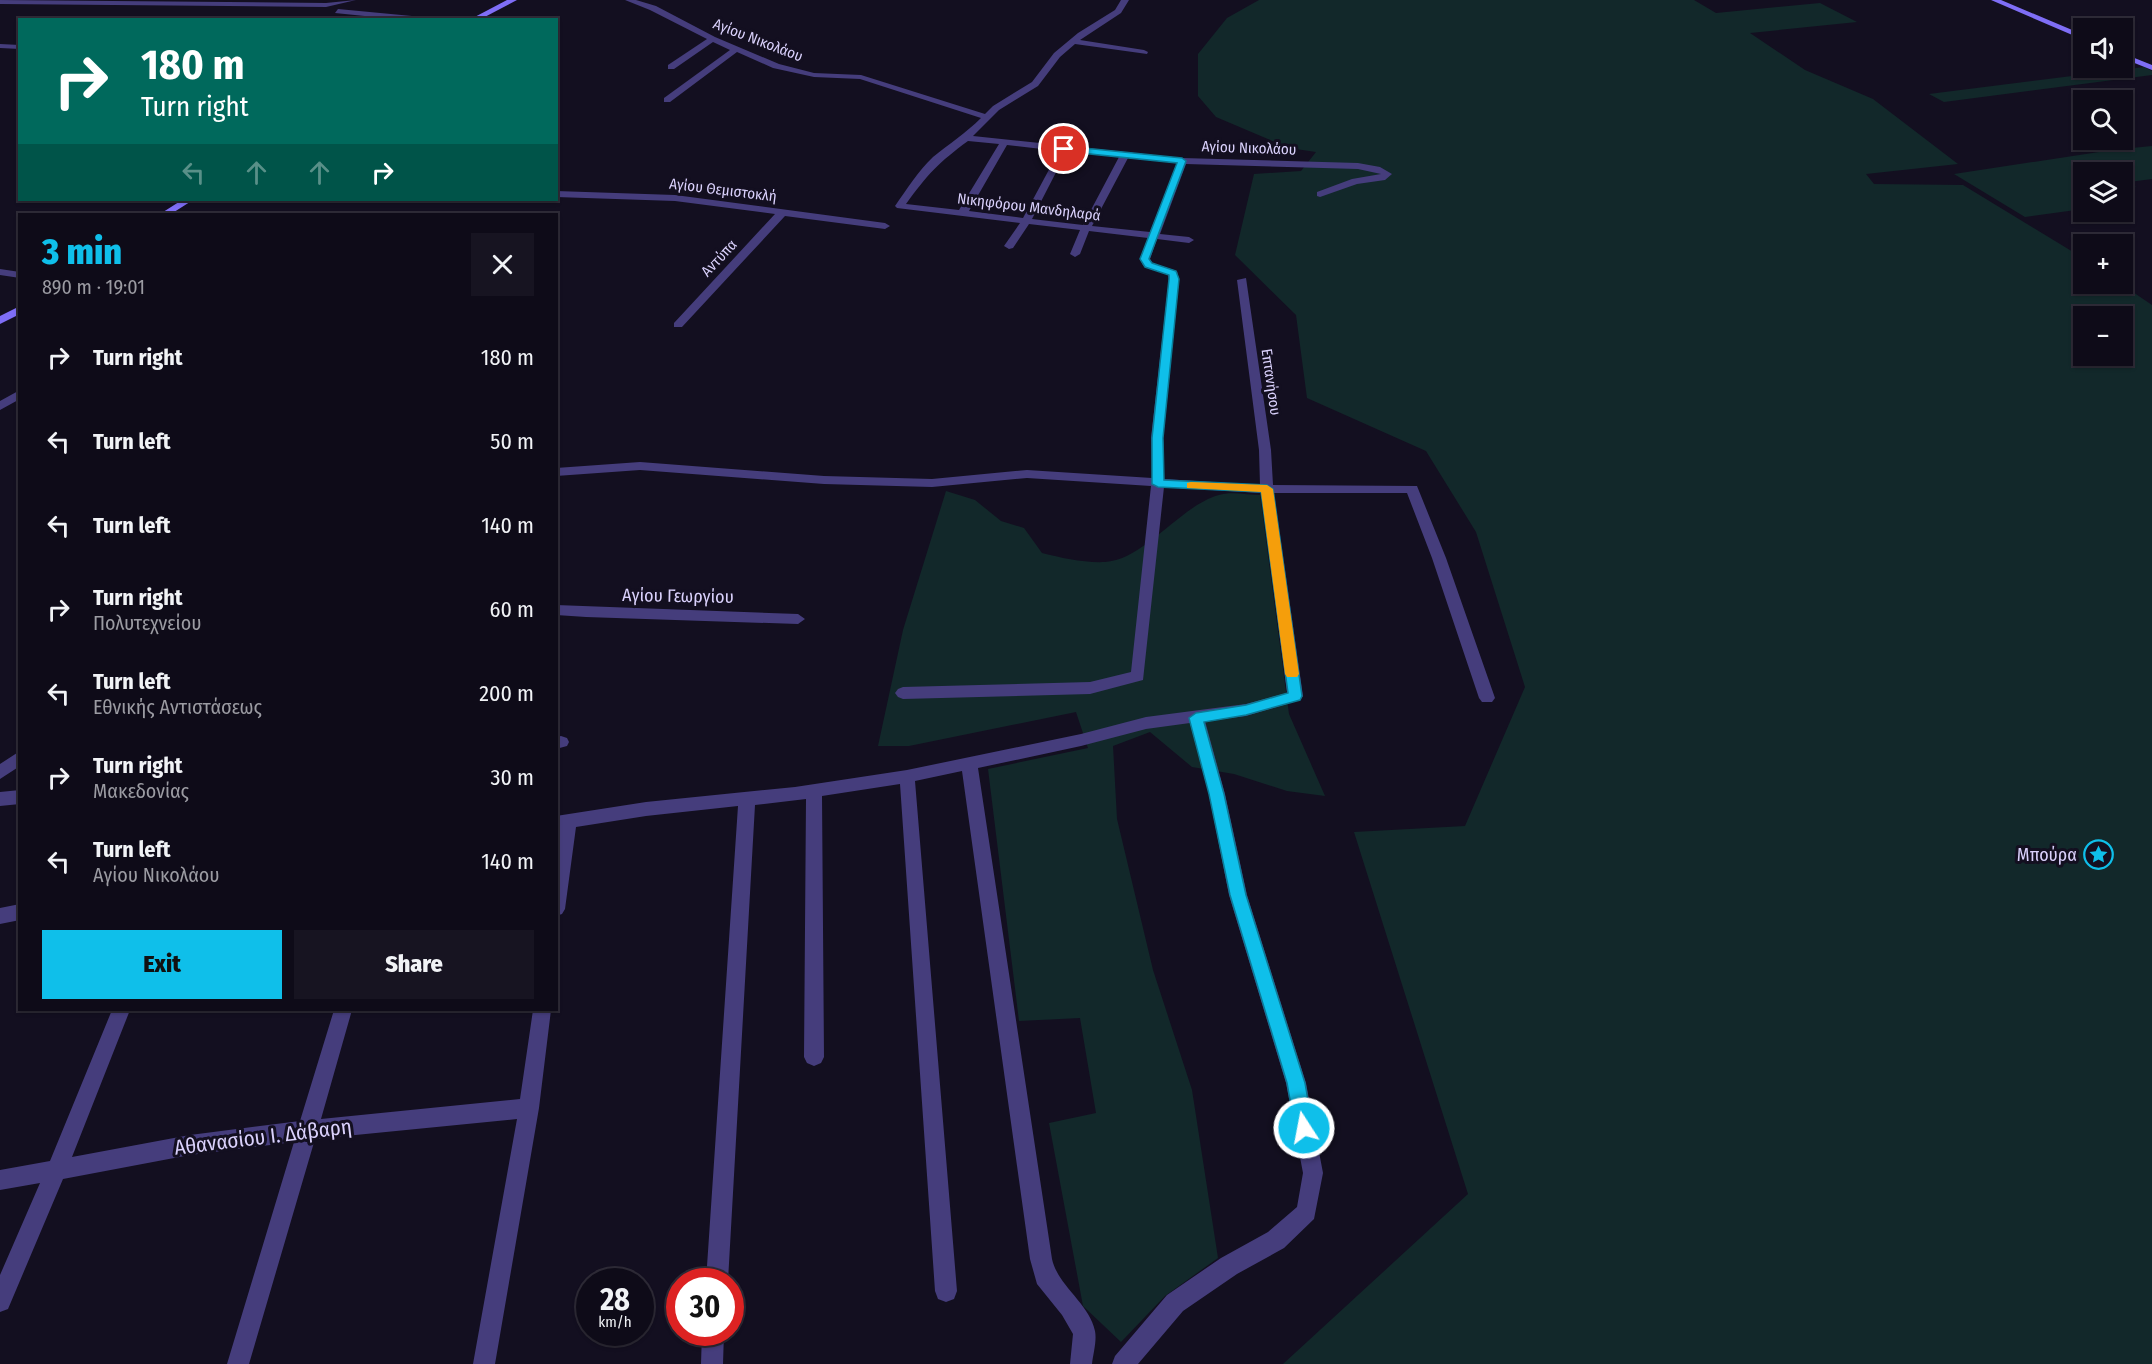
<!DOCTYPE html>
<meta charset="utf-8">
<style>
body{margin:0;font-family:"Fira Sans Condensed",sans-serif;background:#171421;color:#f1f3f6;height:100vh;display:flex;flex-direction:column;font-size:22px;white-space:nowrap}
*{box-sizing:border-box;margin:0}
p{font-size:20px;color:#9b9ba2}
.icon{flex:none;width:33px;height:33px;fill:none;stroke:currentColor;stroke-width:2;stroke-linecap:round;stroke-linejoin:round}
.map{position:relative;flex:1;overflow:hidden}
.details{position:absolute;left:18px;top:213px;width:540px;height:798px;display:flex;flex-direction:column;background:#0e0b18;border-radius:0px;box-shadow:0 2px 4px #0004,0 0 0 2px #2e2b37}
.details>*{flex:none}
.hud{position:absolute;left:18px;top:18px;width:540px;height:183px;border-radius:0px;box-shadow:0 2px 4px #0004,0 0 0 2px #2e2b37;background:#00695c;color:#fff;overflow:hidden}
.tools{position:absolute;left:2073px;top:18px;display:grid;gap:12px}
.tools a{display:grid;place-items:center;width:60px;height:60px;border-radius:0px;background:#0e0b18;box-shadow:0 2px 4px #0004,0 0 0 2px #2e2b37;font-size:30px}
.speed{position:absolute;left:576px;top:1268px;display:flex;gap:12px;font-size:30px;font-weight:700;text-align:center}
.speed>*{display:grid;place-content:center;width:78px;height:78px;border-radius:50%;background:#0e0b18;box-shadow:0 2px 4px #0004,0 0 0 2px #2e2b37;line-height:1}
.speed small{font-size:15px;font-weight:400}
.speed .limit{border:9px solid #d22;background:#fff;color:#111}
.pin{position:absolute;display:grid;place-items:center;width:51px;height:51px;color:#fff;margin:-26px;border:3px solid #fff;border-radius:50%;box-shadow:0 2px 6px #0007}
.me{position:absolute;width:66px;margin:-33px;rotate:349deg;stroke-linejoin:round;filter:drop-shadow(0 0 4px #0008)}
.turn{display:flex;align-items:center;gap:21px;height:126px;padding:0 24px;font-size:27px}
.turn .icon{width:78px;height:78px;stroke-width:2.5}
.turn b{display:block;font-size:42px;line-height:51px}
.lanes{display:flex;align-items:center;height:57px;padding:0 24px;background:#0003;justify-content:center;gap:30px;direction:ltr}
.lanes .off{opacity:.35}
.round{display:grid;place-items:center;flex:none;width:63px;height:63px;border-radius:0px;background:#171421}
.head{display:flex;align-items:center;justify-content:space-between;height:102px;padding:0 24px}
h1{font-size:36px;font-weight:800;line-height:45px;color:#0fbfea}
.action{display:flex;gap:12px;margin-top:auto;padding:12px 24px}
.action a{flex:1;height:69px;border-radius:0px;background:#0fbfea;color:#111;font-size:24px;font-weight:800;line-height:69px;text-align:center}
.action a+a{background:#171421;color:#f1f3f6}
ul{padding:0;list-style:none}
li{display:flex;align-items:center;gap:18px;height:84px;padding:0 24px}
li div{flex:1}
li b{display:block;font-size:22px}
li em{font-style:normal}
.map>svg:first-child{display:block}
</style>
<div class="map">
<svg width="2152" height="1364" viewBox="0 0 2152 1364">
<rect width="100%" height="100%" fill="#130f20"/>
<path fill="#12282a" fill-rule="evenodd" d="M1259,0H1694L1716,13L1820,3L1857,22L1750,33L1805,70L1873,99L1958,164L1866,174L1874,184L1963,185L2083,258L2084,284H2121L2152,305V1364H1283L1468,1194L1354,832L1465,826L1525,687L1476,532L1426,451L1307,398L1296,315L1235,255L1254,174L1301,171L1316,152L1289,148L1216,117L1198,96V54L1227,18ZM2084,316H2122V356H2084Z
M2144,67L2152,71V75L1944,102L1929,94Z
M2152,146V179L2129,182L2136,187L2123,189L2122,172H2084L2083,209L2025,217L1954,174L2112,150Z
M946,491L975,500L1001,521L1024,528L1042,553C1062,558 1084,563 1105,562C1144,560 1181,505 1219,495C1231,491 1248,495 1260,495L1289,714L1325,796L1287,791L1234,774L1192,767L1150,732L1113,746L1117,819L1153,970L1192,1090L1218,1258L1165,1296L1121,1342L1083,1306L1049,1123L1096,1113L1080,1018L1019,1021L988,769L1088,748L1076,712L909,746H878L903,630Z"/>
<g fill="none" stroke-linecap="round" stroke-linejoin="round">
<path fill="#453d7c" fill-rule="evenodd" d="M0,0L326,3L356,0L326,7L0,4Z
M625,0H636L656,6L715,37L779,64L814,73L861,75L985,114L993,106L1032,82L1054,53L1078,33L1115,10L1121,0H1129L1121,13L1080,40L1144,50L1148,52L1147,54L1075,44L1060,57L1038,86L999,110L973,136L1182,158L1358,163L1380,167L1392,174L1385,180L1357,184L1320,197L1317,196V192L1352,179L1381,174L1358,169L1186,164L1160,234L1189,237L1194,240L1189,243L1157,239L1150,259L1152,263L1177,271L1179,279L1163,438L1164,479L1260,485L1259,450L1237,280L1246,278L1271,450L1273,485L1417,486L1446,558L1495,698L1492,702H1482L1479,698L1432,558L1407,493H1274L1303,696L1300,700L1246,716L1205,721L1225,794L1247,895L1306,1083L1323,1173L1314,1219L1284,1248L1237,1274L1183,1311L1138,1364H1112L1115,1356L1167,1295L1221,1258L1268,1232L1297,1207L1303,1173L1286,1083L1229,895L1209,794L1190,723L1146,729L1081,746L978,768L1052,1259C1058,1286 1089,1303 1095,1331C1097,1341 1093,1354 1092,1364H1070L1073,1334L1062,1315L1037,1284L1030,1259L962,771L915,781L957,1291L954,1299L946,1302L938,1299L935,1291L900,784L822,796L824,1057L821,1063L814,1066L807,1063L804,1057L806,799L755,805L728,1281H706L738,806L646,816L576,827L565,909L562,914L556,916V848L559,829L556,830V816L646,802L795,787L907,770L1081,734L1146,717L1246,704L1287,693L1261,493L1164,487L1143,680L1090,694L903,699L898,697L895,693L898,689L903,687L1090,682L1131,672L1151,486L1027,478L932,487L824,484L640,470L556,476V468L640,462L824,476L932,479L1027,470L1152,478L1151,438L1169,279L1168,275L1143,265L1140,259L1148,238L1089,231L1080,254L1075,257L1070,254L1080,230L1029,224L1013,248L1009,249L1004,246L1020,223L897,208L895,206C907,189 918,171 933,157C949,144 966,133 981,118L860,79L814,77L773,68L737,52L670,102H664V98L730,50L713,42L674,69H668V65L707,39L650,10ZM968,141L999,144L959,210L906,204C927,175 939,162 968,141ZM1007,145L1059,151L1023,218L969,211ZM1067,151L1119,157L1083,225L1032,219ZM1128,158L1177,163L1150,232L1092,226Z
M338,9L433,18L436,20H404L335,13Z
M0,44L20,45V49L0,48Z
M556,191L675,195L885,223L890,226L885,229L785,216L682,327H674V323L775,214L675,201L556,197Z
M0,269L20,272V278L0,275Z
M20,390V399L0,410V401Z
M556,605L798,614L805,619L798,624L586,617L556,615Z
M561,736L567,738L569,742L567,746L556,749V737Z
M20,751V766L0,779V764Z
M20,790V804L0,806V792Z
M20,904V920L0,924V908Z
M112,1010H130L72,1157L190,1135L300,1121L334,1010H352L321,1119L520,1099L533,1010H551L539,1108L495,1364H473L517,1119L315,1139L249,1364H227L294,1142L190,1155L63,1179L8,1309L0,1312V1275L40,1183L0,1190V1170L50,1161Z
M702,1332H724L723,1364H701Z"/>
<path fill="#7f6ef6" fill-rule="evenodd" d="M507,0H517L479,20H469Z
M1991,0H2001L2084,35V40Z
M2122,53L2152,65V70L2122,58Z
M182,200H193L171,214H160Z
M20,306V314L0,324V316Z"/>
</g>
<path fill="#0fbfea" stroke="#0a7c98" stroke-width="1.5" d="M1064,146L1182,158L1186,161L1149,259L1152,263L1176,271L1179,279L1163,438L1164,480L1267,485L1273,489L1302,696L1300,700L1246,715L1204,722L1224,794L1246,895L1305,1083L1313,1128L1311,1134L1304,1137L1298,1134L1295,1128L1287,1083L1230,895L1209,794L1189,718L1196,713L1246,705L1288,693L1261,492L1158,487L1152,484V438L1169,279V275L1145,267L1140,259L1177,163L1061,151V147Z"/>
<path fill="#f59e0b" d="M1191,482L1267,485L1273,489L1299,674L1297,677H1287L1285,674L1261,492L1187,488V483Z"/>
<defs>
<symbol id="sight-ring" viewBox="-11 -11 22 22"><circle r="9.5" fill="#130f20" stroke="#0fbfea" stroke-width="1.5"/><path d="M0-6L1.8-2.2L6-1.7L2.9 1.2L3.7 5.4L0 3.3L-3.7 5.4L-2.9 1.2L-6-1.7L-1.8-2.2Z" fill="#0fbfea"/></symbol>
</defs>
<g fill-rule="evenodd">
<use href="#sight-ring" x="2082" y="838" width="33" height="33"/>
</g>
<g text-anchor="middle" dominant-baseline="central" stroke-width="6" stroke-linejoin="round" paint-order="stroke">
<g font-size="15" fill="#dad1fc" stroke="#130f20">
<text transform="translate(758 40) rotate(21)">Αγίου Νικολάου</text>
<text transform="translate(1249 148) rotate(2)">Αγίου Νικολάου</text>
<text transform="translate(723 190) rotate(7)">Αγίου Θεμιστοκλή</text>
<text transform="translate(1029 207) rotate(7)">Νικηφόρου Μανδηλαρά</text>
<text transform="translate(719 258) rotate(-47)">Αντύπα</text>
<text transform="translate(1271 382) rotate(82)">Επτανήσου</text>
</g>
<g font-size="18" fill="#dad1fc" stroke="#130f20">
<text transform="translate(678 596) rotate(1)">Αγίου Γεωργίου</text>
</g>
<g font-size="18" fill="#dad1fc" stroke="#130f20" text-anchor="end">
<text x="2077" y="855">Μπούρα</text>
</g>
<g font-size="21" fill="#dad1fc" stroke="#130f20">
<text transform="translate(263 1137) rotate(-7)">Αθανασίου Ι. Δάβαρη</text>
</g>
</g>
</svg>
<div class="tools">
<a><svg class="icon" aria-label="sound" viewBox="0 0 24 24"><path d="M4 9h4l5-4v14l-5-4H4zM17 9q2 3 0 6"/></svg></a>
<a><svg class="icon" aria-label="search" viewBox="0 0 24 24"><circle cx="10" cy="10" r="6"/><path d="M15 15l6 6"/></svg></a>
<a><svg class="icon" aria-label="layers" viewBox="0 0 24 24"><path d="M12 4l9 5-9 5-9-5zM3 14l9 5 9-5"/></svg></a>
<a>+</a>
<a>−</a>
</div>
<div class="speed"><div>28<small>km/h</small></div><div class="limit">30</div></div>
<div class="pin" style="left:1064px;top:149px;background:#d93025"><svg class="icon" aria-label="arrive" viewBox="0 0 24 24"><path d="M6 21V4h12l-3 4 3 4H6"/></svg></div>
<svg class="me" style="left:1304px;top:1128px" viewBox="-20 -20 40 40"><circle r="17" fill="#0fbfea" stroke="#fff" stroke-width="3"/><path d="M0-11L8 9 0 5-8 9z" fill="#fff"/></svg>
<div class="hud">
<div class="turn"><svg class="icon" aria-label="right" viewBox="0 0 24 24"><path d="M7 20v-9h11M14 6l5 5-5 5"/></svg><div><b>180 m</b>Turn right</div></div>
<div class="lanes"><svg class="icon off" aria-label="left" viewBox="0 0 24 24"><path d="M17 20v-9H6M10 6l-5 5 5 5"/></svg><svg class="icon off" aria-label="ahead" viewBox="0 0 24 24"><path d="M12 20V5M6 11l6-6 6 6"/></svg><svg class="icon off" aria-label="ahead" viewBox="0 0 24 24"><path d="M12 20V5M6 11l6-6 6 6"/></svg><svg class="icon" aria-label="right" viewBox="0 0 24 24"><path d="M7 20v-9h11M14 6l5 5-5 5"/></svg></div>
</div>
<section class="details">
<div class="head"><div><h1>3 min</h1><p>890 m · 19:01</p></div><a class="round"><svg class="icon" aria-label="close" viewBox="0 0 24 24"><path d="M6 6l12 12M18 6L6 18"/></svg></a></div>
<ul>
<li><svg class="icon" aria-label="right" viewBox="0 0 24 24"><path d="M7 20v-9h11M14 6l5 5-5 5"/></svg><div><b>Turn right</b></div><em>180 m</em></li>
<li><svg class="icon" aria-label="left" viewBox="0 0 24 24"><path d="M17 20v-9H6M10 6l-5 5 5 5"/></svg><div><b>Turn left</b></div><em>50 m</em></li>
<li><svg class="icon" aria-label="left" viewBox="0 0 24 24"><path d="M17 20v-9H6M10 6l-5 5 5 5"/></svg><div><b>Turn left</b></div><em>140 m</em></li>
<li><svg class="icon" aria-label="right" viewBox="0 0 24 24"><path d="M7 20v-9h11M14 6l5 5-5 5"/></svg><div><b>Turn right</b><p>Πολυτεχνείου</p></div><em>60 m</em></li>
<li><svg class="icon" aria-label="left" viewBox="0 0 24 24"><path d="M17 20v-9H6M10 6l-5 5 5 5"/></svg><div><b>Turn left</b><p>Εθνικής Αντιστάσεως</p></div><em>200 m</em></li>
<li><svg class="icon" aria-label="right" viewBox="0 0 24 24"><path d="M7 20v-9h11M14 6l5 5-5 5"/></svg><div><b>Turn right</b><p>Μακεδονίας</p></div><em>30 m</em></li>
<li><svg class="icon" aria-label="left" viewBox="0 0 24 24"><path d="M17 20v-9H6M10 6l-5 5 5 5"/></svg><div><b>Turn left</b><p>Αγίου Νικολάου</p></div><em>140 m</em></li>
</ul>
<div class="action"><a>Exit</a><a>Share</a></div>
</section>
</div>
